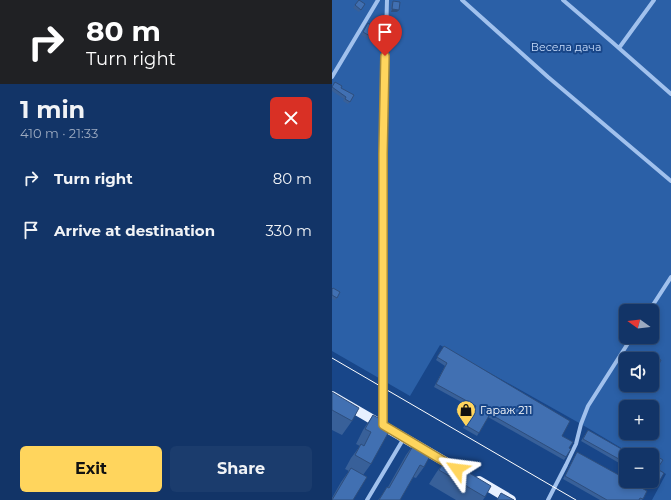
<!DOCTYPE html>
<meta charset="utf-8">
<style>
body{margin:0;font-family:Montserrat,sans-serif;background:#1b3c6d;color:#f1f3f6;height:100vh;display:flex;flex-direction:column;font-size:15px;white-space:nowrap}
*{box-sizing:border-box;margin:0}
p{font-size:13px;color:#9caac0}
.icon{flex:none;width:22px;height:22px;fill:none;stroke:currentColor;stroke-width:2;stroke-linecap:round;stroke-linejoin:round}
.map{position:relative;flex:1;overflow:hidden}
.details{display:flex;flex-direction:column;background:#123467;width:332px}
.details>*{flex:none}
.top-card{background:#202124;color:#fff;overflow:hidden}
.needle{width:26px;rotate:285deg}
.tools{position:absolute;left:287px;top:304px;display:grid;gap:8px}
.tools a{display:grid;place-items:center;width:40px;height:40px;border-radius:6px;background:#123467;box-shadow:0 2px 6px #0003,0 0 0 1px #314f7b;font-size:20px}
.pin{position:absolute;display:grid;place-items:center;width:34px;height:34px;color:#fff;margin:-41px -17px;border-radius:50% 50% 50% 0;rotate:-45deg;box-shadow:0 0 4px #0007}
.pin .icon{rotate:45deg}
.me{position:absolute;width:44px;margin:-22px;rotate:301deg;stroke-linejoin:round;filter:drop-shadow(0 0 3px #0008)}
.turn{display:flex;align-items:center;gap:14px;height:84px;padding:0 20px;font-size:18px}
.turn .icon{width:52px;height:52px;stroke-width:2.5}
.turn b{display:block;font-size:28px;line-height:34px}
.round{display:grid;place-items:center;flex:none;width:42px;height:42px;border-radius:6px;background:#1b3c6d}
.headline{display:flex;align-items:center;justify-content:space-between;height:68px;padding:0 20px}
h1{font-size:24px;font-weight:700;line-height:30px}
.primary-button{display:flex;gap:8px;margin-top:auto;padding:8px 20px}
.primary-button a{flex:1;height:46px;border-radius:6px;background:#ffd55d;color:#111;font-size:16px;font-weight:700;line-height:46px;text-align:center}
.primary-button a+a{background:#1b3c6d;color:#f1f3f6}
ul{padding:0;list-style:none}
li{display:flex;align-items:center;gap:12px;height:52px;padding:0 20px}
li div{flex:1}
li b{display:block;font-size:15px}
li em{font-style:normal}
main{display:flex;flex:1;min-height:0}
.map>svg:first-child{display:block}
</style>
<main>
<section class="details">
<div class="top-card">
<div class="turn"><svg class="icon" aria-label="right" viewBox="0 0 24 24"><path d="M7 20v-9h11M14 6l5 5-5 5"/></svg><div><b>80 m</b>Turn right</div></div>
</div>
<div class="headline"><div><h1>1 min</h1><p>410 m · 21:33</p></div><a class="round" style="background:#d93025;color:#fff"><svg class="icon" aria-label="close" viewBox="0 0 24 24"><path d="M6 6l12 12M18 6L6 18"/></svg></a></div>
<ul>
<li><svg class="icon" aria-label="right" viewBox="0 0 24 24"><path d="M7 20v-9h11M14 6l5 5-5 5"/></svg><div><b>Turn right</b></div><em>80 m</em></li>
<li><svg class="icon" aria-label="arrive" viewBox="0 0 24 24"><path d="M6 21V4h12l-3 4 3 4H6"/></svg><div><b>Arrive at destination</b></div><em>330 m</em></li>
</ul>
<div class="primary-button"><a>Exit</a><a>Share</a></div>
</section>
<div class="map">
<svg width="339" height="500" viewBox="0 0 339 500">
<rect width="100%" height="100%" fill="#184689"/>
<path fill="#2b60a7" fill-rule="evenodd" d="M0,0H339V500H320L334,474L320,466V455H301L249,424L108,345L78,396L0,351ZM294,311H320V337H294ZM294,359H320V385H294ZM294,407H320V433H294Z"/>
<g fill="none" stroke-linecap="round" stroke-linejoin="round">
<path stroke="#a1c1ed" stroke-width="4" d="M130,0L216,77L339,181
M231,0L280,42L339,94
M287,48L322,0
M0,77L46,0
M317,311L339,277
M51,424V153L55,0
M35,500L72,438
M216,500L234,465L244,444L249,424L256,406L300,337"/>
<path stroke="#e7f0ff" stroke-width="10" d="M0,396L124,468
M147,481L179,500"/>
<path stroke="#fff" stroke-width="1" d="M0,358L244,500"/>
</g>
<path fill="#386099" d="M26,0L33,4L27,12L21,8Z
M61,1L65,12H59V4Z
M36,23L43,28L36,39L29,35Z
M0,87L9,88L18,102L16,104L11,101L12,99L0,91Z
M0,289L5,298L3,300L0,299Z
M112,346L230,436L237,448L234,457L232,460L156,417L145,436L131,428L142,409L102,387L113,366L104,360Z
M329,360L324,368L320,366V361Z
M0,392L20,421L10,435L0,430Z
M41,415L39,464L31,475L0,500V498L9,482L17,471L13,469L19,458L28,446L24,444L31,430Z
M256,430L294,455V467L249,441Z
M82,444L92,467L84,478L81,477L68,500H46L56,487L74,455Z
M245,452L315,491L310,500H268L231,479Z
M114,459L153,497L151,500H124L97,484L104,473Z
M320,466L325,469L327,482L325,485L318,481H320Z"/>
<path fill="#2e4e7d" d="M60,9L67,10L65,12H59Z"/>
<path fill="#4170b2" stroke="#2e4e7d" d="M27,0L33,4L29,10L23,5Z
M61,1L68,2L67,10L60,9Z
M36,23L43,28L38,36L31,32Z
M3,82L10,86L9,88L22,95L18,102L13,99L14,97L0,87Z
M1,288L8,292L5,298L0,295V289Z
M112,346L238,421L230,436L241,442L237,448L239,449L234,457L158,414L147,433L133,425L144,406L104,384L115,363L105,357Z
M323,357L329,360L326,366L320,362Z
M0,392L27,408L20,421L0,410Z
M41,415L60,426L39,464L23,455L29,444L32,446L39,432L33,429Z
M256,430L300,455H294V463L251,439Z
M82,444L99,454L92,467L88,465L68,500H47L55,487L57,488Z
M245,452L294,479V481H297L315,491L311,499L308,498L307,500H275L233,476Z
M326,457L331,460L325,469L332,473L327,482L320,478V466Z
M114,459L159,486L153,497L107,470Z
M19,468L35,477L21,500H0Z
M169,493L182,500H165Z"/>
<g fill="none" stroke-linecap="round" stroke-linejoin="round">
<defs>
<path id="route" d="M53,56L51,153V425L125,469"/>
</defs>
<use href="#route" stroke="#a68a3c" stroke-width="10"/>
<use href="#route" stroke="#ffd55d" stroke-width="7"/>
</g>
<defs>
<symbol id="shop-pin" viewBox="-11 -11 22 30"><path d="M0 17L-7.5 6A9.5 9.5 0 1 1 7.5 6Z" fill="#ffd55d" stroke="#184689"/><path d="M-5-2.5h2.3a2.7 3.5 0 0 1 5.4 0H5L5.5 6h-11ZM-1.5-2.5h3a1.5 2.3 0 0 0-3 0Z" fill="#111"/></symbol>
</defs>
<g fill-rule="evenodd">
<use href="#shop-pin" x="123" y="399" width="22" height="30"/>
</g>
<g text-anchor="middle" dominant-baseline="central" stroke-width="4" stroke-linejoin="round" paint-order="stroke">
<g font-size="11" fill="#c7dcfa" stroke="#184689">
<text x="234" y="47">Весела дача</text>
</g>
<g font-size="11" fill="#fff" stroke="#184689" text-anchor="start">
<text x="148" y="410">Гараж 211</text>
</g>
</g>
</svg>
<div class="tools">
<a><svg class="needle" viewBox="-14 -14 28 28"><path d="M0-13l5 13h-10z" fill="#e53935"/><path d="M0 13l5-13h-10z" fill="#9caac0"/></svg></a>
<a><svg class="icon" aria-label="sound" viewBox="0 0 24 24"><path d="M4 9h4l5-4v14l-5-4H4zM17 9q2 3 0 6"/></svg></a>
<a>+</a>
<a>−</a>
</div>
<div class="pin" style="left:53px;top:56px;background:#d93025"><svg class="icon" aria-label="arrive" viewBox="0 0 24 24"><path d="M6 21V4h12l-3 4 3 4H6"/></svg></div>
<svg class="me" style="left:125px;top:469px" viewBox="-20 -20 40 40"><path d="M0-17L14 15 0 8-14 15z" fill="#ffd55d" stroke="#fff" stroke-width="4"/></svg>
</div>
</main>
